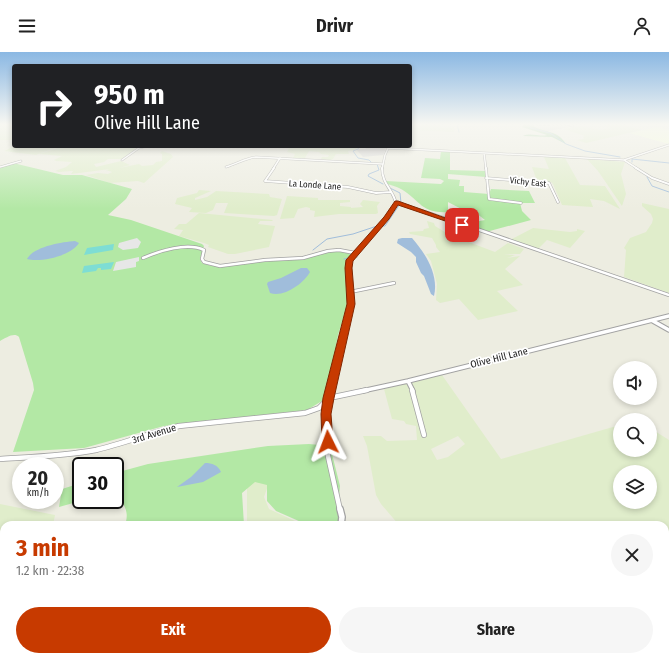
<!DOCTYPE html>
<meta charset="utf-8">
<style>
body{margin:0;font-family:"Fira Sans Condensed",sans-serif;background:#f6f6f6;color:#222;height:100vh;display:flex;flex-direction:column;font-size:15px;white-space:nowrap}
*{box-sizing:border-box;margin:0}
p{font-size:13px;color:#767676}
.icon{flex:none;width:22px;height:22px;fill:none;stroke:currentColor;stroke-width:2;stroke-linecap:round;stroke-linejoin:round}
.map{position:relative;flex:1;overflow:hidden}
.panel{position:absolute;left:0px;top:469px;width:669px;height:140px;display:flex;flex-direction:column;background:#fff;border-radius:12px 12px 0 0;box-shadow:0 2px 6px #0003}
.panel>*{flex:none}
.guide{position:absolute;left:12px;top:12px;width:400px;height:84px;border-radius:4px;box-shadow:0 2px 6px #0003;background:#202124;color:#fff;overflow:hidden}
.tools{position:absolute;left:613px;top:309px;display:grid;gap:8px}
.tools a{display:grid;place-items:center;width:44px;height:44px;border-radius:50%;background:#fff;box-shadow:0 2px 6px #0003;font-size:20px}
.speed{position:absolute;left:12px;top:405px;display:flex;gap:8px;font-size:20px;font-weight:700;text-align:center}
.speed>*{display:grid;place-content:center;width:52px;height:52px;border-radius:50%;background:#fff;box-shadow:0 2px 6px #0003;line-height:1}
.speed small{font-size:10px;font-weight:400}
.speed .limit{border:2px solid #111;border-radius:6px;background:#fff;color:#111}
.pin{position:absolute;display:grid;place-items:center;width:34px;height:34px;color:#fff;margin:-17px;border-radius:8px;box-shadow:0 2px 6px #0006}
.me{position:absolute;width:44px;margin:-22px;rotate:357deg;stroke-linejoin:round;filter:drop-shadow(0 0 3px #0008)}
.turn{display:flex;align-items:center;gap:14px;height:84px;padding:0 16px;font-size:18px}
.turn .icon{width:52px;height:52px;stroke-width:2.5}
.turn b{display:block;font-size:28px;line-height:34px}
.round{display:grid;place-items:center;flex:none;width:42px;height:42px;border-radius:21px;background:#f6f6f6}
.headline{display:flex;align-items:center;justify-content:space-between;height:68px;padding:0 16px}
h1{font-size:24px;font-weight:700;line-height:30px;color:#c73a00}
.action{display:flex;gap:8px;margin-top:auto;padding:8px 16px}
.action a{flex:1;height:46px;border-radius:24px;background:#c73a00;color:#fff;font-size:16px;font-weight:700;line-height:46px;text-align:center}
.action a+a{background:#f6f6f6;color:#222}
header{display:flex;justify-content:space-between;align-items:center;height:52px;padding:0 16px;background:#fff;font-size:18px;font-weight:700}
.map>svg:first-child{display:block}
</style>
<header><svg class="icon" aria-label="menu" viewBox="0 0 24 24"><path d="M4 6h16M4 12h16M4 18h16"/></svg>Drivr<svg class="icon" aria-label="person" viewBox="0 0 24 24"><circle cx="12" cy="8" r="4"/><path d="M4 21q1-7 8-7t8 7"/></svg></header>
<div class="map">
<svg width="669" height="609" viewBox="0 0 669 609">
<rect width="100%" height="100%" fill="#edede1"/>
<path fill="#dad9d8" d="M526,72H581L545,80L536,79Z
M364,94H387L383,103L363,105L356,97H366Z"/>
<path fill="#f4ffd8" d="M657,75L669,78V92L629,81Z"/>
<path fill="#e0edcb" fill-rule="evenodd" d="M0,72H14V88H0V76L4,74H0Z
M410,72H440L441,76L454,75V80L410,78Z
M600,72H626L623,73L641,78L586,91L577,88L584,87L583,85L585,84L564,77L581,74L600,78L611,76Z
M15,94H60L36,103L4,99Z
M64,94H140L122,107H108L104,110L94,112L96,115L121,109L130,113L119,116L139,112L142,114L153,113L156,110L162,109V102L160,101L162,99L171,102L173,105L144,131L138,129L110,131L86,123L98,121L108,122L112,120L106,118L110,117L79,121L71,122L73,119H71L59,120L55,119L66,115L72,110L56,109L54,108L62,104L39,102Z
M290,94H359L355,98L348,99L349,102H336L333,107L330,108L321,107L322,105H328L329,103L321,102L319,100L309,99L305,106H293L295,102L287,100Z
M544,105L565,106L580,133L605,134L620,157L604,149L590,147L593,155L562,153L553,132L551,130L537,129L532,115L549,117Z
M587,107L625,110L621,122L626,142L622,154L598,119Z
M199,138L211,139L195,146V148L207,145L216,139L269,142L270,145L282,147L277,163L274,164L224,161L228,151H216L213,158L206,161L189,160L192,156L175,152L177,146L197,141Z
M287,144L318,146V148H350V150L340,151V154L351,155V156L363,155L360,152L363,148L380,150L377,154L378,161L376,162H339L314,165L315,159L310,158V156L306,155L298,157L294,166L280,167Z
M642,151L669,157V241L624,225L626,198L624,196L630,186L646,180L652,171L653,167L651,162L642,154Z
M199,161L273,168L272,169H260L258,172L275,174L269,195L235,202H228L208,195L209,193L204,191L179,184L183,178L174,177L179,172H186Z
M427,169L434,171L435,174L450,183L495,200L508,191L524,197L520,202H503L515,203L507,206L520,204L505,217L523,233L497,239L518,259L478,268L459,247L440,251L436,248L437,232L431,209L426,202L440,200L436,195V193L432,186L410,182L409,180L423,179L424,177L429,176Z
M533,176L570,180L577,179V177L585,179L570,196L547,188L538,197L510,188Z
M442,323L501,407L620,373V398H650V376L669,388V609H608L604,605H665V473H399L381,452L376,443L367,394L363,384H381L387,389L417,388L416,374L406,372L404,369L392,367L384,337ZM458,384L465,392L448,405L437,408L431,397ZM620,420H650V450H620Z
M247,428H270L264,445L269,457L295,469L297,473H247Z
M0,452L55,463L53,473H4V605H30V609H0Z
M35,605H200L198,609H35Z
M316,605H573L578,609H314Z"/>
<path fill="#b3e8a5" d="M441,99H450V118L485,119L486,125L448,122V127L460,128L459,134H464V140L489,142L491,137L529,139L535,151H520L522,159L531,168L486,180L463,172L485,168L476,161L471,162L448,150V160C420,162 419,146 399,136C395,134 391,133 387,132L386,129L441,132L444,129L440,127L421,126L425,106L440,107Z
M13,111L63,123H82L132,137L126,147L108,163L131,168L202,192L204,194L200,207L202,211L212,214L307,206L324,200L336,199L353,201L346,209L345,226L348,251L338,283L327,346L307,358L164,374L84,396L13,400L34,338L33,331L19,285C14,280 6,286 0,289V116Z
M309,392L330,394L340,434L338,456L340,462L338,473H301V470L276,459L267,449V433L255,430L242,441L244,473H125C128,464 127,459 123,451L115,447V421L148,412L268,394Z
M81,431V448H84L59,455L62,437Z
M246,605H287L285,609H243Z"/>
<path fill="#95cd95" d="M524,72H530C543,82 556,76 566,92L552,85L523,84C530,80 540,85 547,83L522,75Z"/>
<path fill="#7eddd4" d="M114,192L113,198L84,203L87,196Z
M114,210L111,217L101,218V216H98L96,219L82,221L84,214Z"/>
<path fill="#e7e7e7" d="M137,186L141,190L138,196L123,198L118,195L119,191Z
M139,205V209L136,210V215L113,219L116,210Z"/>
<path fill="#a0bddb" d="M402,186H412C426,202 439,223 434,244L431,242L424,224L421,221L416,210V205L411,200L397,191L398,187Z
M75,189L79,191C71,204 40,211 27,207C33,195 61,190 75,189Z
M301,216H307L310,220C304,231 284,246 270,241L267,232L268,230L281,226Z
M205,411C212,411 218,413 221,420L203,430L177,435L191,425Z"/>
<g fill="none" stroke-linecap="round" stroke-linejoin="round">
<path stroke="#a0bddb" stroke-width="1" d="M457,72L459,80
M528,72L531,76L550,81L566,92L585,99L620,105
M360,94L358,97L353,99L358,106L369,108L372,111
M632,110V107L669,111
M377,112L379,118L369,122L368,124L383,132
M631,113L635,116
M647,125L652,134L669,140
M390,136L400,141L401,151
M381,174H385L400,152
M313,198L327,187L353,182L377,174
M352,206L357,205
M344,207L349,206"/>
<defs>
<path id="minor-far5" d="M539,72H549
M567,72L573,74
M388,96L624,108L669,93
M484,101L486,117
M122,108L139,96L147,94
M624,108L638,117
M0,115L21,109
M226,115C237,112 245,106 256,105L382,112
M273,117L280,106
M382,117L385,103L389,94"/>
<path id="minor-far4" d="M274,116L265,129L348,135L376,141L391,140
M486,116L489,147L521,151
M636,116L652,126L669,132
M486,126L549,131L558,150
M396,150L465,173
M380,173L396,152C394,138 382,133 382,116"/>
<path id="minor-far3" d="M462,172L669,243
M143,206C159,199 187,190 204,198L202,207L204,210L220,214L265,208L303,206L328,199L339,198L355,201
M350,240L394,231
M350,246L348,220L349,208L381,172"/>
<path id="minor-far2" d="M653,269L669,278
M408,329L413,339
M331,339L350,257V245
M362,339L408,329L669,264"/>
<path id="minor-far1" d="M331,338L326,361L328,404L340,458
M412,338L424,383
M0,407C32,405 64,404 96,398C124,391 151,381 179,374L305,361L319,356L329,346L367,338"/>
<path id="minor" d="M340,457L342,465L341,473
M295,609L297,605"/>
</defs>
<use href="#minor-far5" stroke="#a2a2a2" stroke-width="2.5"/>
<use href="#minor-far4" stroke="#a2a2a2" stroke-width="3"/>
<use href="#minor-far3" stroke="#a2a2a2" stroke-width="4"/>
<use href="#minor-far2" stroke="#a2a2a2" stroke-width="5.5"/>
<use href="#minor-far1" stroke="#a2a2a2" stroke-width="6"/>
<use href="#minor" stroke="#a2a2a2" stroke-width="8"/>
<use href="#minor-far5" stroke="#fff" stroke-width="1.5"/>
<use href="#minor-far4" stroke="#fff" stroke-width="2"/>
<use href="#minor-far3" stroke="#fff" stroke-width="2.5"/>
<use href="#minor-far2" stroke="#fff" stroke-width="3.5"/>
<use href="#minor-far1" stroke="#fff" stroke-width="4.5"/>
<use href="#minor" stroke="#fff" stroke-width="5.5"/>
</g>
<linearGradient id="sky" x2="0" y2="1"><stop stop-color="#8bb8e3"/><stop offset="0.46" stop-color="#f7f7f2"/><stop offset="1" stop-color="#f7f7f2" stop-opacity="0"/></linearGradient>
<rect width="669" height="157" fill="url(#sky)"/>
<path fill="#c73a00" stroke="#812600" d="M395,149H398L465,173L460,174L398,153L389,167L353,209L352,216L355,252L334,346L331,362L333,390L332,393L328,395L324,393L322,390L321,362L323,346L347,252L345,216L346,208L384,165Z"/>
<g text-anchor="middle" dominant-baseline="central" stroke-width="3.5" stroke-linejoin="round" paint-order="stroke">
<g font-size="9" fill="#1b1b1b" stroke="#fff">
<text transform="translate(528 130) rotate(6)">Vichy East</text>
<text transform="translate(315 133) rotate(4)">La Londe Lane</text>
</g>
<g font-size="10" fill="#1b1b1b" stroke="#fff">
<text transform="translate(499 306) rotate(-14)">Olive Hill Lane</text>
<text transform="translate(154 382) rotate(-17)">3rd Avenue</text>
</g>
</g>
</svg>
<div class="tools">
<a><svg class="icon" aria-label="sound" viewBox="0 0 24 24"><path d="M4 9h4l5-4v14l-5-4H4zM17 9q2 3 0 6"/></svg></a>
<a><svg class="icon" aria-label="search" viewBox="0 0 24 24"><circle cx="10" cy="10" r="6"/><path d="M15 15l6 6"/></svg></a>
<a><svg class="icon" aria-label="layers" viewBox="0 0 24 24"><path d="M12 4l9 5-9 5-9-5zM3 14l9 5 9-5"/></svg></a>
</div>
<div class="speed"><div>20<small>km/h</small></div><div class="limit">30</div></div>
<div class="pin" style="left:462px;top:173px;background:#d93025"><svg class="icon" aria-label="arrive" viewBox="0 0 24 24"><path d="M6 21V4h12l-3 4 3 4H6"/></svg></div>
<svg class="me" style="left:328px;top:390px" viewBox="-20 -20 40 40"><path d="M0-17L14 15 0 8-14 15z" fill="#c73a00" stroke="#fff" stroke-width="4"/></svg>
<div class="guide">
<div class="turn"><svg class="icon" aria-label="right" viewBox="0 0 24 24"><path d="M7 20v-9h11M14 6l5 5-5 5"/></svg><div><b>950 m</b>Olive Hill Lane</div></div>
</div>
<section class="panel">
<div class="headline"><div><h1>3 min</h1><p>1.2 km · 22:38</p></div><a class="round"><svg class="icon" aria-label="close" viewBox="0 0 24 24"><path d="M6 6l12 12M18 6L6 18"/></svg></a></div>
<div class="action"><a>Exit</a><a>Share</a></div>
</section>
</div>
